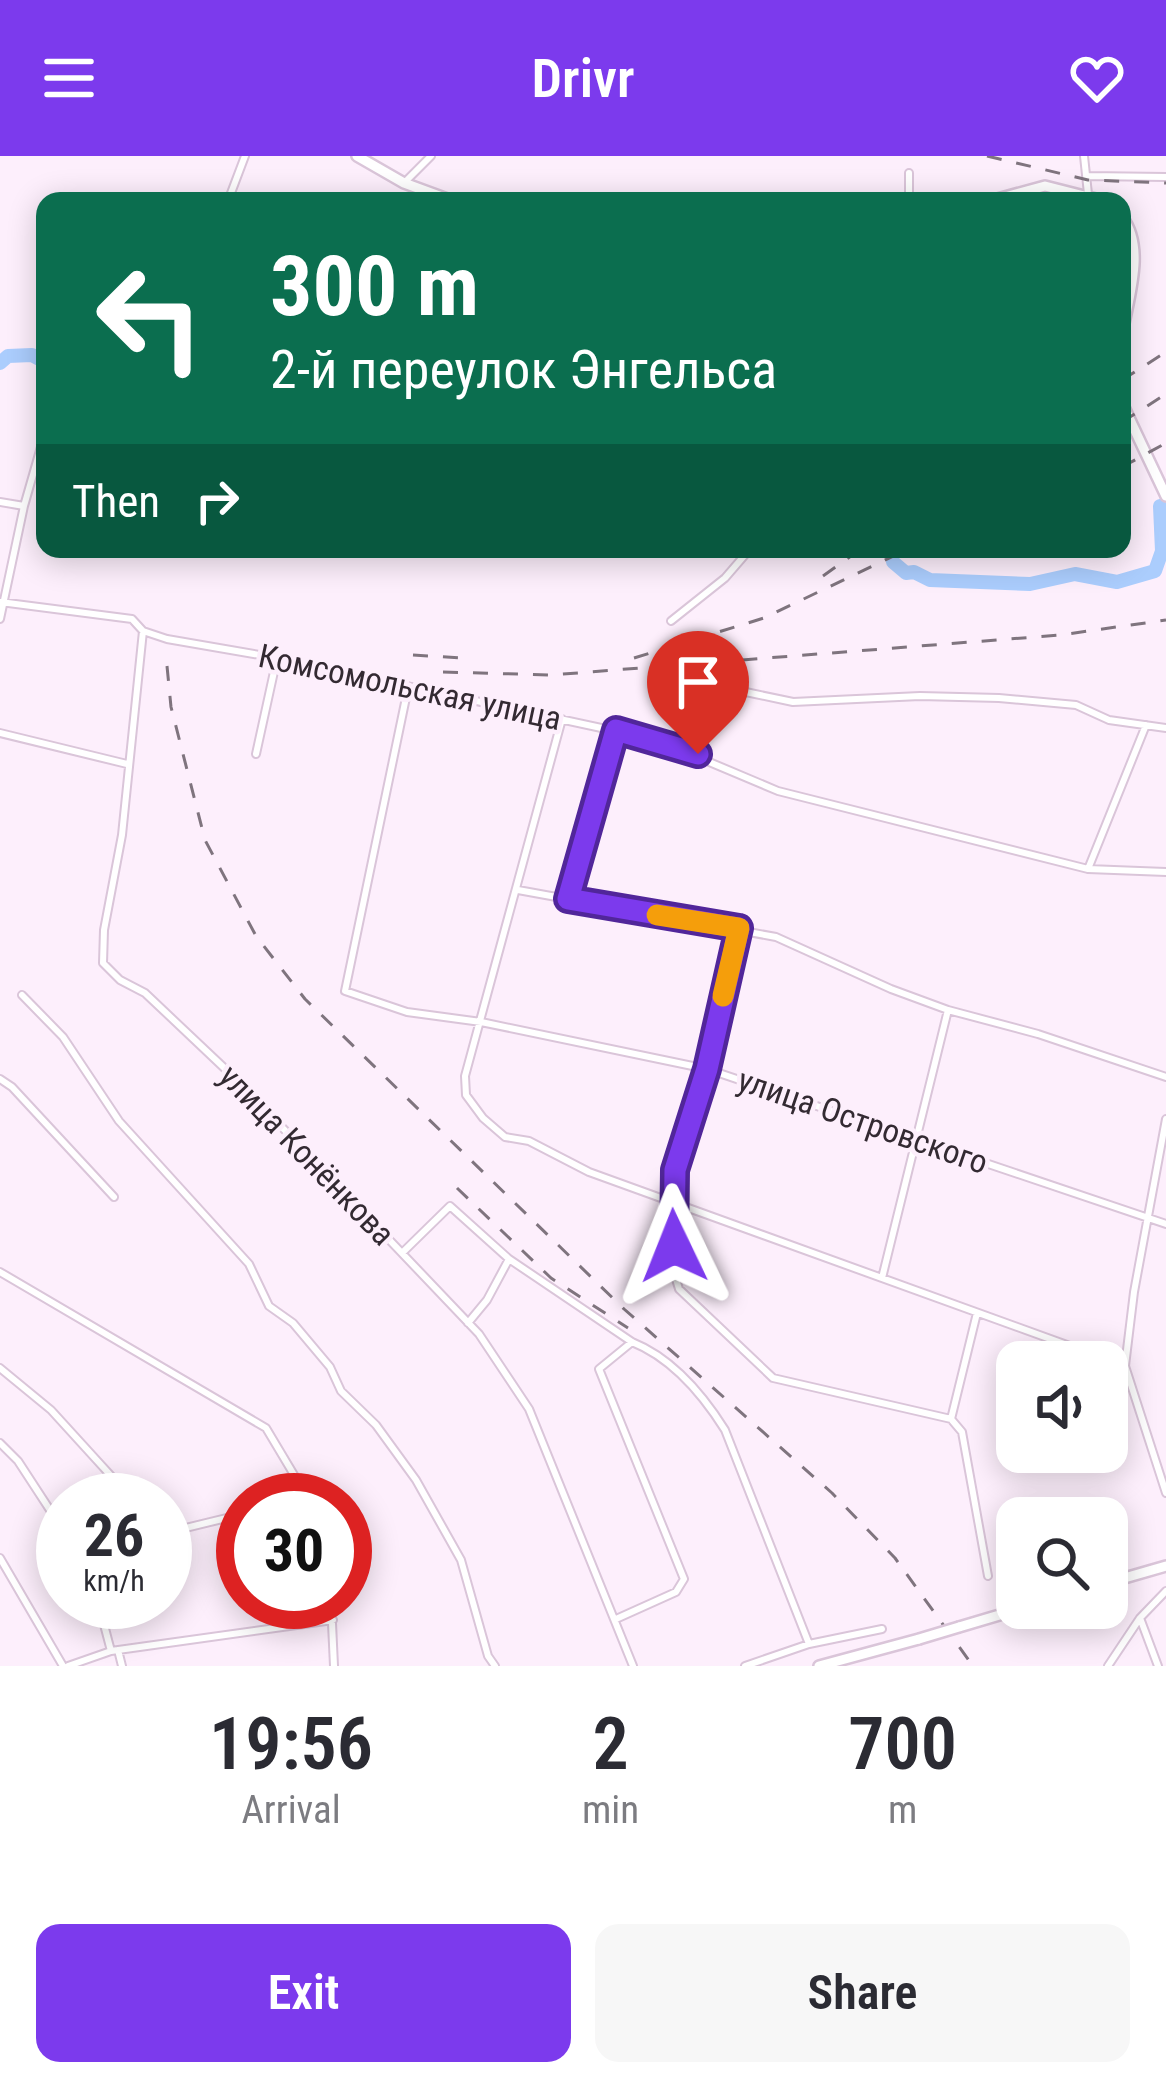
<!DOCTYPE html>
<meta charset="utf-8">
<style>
body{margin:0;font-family:"Roboto Condensed",sans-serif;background:#f7f7f7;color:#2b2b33;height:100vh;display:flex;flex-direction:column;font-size:45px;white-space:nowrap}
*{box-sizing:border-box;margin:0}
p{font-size:39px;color:#7c7c81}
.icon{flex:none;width:66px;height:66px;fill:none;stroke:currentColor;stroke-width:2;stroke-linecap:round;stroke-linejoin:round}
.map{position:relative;height:1510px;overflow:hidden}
.sheet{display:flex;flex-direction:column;background:#fff;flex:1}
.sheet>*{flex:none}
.top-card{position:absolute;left:36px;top:36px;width:1095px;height:366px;border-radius:24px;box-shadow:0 6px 30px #0003;background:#0b6e4f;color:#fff;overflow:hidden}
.controls{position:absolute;left:996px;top:1185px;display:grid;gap:24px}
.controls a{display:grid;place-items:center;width:132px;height:132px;border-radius:24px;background:#fff;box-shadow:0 6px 30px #0003;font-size:60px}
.speed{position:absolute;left:36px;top:1317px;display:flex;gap:24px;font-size:60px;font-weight:700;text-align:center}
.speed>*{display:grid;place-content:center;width:156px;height:156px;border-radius:50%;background:#fff;box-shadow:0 6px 30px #0003;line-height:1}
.speed small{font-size:30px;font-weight:400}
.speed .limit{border:18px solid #d22;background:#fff;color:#111}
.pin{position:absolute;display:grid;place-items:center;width:102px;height:102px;color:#fff;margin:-123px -51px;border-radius:50% 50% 50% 0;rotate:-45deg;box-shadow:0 0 12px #0007}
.pin .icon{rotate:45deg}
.me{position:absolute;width:132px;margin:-66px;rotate:358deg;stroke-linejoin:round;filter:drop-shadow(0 0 9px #0008)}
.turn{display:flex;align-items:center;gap:42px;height:252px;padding:0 36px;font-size:54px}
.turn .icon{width:156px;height:156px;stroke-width:2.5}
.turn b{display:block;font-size:84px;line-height:102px}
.then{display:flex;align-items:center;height:114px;padding:0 36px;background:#0003;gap:24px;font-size:45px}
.eta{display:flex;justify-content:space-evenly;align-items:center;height:204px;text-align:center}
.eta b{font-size:72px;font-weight:600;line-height:84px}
.action{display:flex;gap:24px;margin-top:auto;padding:24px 36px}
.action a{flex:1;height:138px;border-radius:24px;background:#7c3aed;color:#fff;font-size:48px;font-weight:600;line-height:138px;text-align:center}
.action a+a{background:#f7f7f7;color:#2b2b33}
header{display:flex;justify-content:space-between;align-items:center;height:156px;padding:0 36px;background:#7c3aed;color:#fff;font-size:54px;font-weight:600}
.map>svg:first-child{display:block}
</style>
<header><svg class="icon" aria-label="menu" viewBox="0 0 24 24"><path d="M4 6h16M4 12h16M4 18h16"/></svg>Drivr<svg class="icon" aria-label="heart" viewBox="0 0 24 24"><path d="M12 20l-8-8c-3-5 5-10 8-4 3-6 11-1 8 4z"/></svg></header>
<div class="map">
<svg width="1166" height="1510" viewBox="0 0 1166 1510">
<rect width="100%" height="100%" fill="#fdeffc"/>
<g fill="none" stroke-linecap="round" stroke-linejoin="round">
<path stroke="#abcdfd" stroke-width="14" d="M0,207L8,200L32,199L45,206
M893,406L906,417L914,416L930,424L1030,428L1075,418L1117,426L1155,415L1162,395L1160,350"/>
<defs>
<path id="street" d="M1084,0L1088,38
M909,17V45
M1087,20L1166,21
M404,27L431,0
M228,45L245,0
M0,346L24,350
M0,446L132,463L143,475L167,483L277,502L657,584L778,635L1088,713L1166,716
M0,463L24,350L45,277
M671,465L725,422L750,393
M143,475L122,679L104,774L103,807L120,824L145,837L238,925L479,1178L529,1253L633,1510
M408,532L345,835L407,856L481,866L707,913L1166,1068
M741,535L793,546L920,540L999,542L1076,549L1109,564L1166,572
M562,563L465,920L466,939L483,962L505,981L529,985L589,1016L1125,1210
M0,577L127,608
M256,598L277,502
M1088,713L1146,569
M518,734L776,781L891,833L948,854L1038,878L1166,921
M568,744L616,574
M739,773L707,913L675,1014L672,1110L679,1133L773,1222L951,1263
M22,839L63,881L119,965L249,1108L269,1150L293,1167L330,1211L341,1235L376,1269L416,1324L461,1404L488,1500L495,1510
M0,923L12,931L114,1041
M1166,963L1134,1136L1125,1210L1166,1337
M402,1097L450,1050L509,1103L487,1144L468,1167
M509,1103L632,1186C672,1202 703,1239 725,1274L809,1488
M0,1116L266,1272L309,1344
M882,1122L948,854
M977,1157L951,1263L962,1276L988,1420
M0,1212L51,1254L133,1344
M0,1287L18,1305L63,1374
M165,1377L243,1358
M0,1402L63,1510
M98,1446L111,1495
M331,1446L334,1510
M1140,1462L1158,1510
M616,1463L676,1436L684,1423L599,1213L632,1186
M118,1494L122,1510
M68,1510L111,1495L333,1464
M745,1510L809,1488L882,1473
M1108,1510L1140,1462L1166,1435"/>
<path id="secondary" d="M357,0L404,27L453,45
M990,45L1045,30L1104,45
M1122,61C1146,92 1128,142 1122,178
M1122,247L1166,340
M1107,1427L1166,1410
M959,1471L1023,1452
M819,1510L919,1483"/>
</defs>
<use href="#street" stroke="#dac5d9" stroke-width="10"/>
<use href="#secondary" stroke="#dac5d9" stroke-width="14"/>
<use href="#street" stroke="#fff" stroke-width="6"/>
<use href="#secondary" stroke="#fff" stroke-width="9"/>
<path stroke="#7f747e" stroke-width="3" stroke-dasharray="15 15" stroke-linecap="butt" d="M987,0L1088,24L1166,27
M1122,224L1166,196
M1122,266L1166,238
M1122,311L1166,287
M823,420L861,393
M413,499L464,502
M634,502L764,462L908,393
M167,510L171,551L205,684L256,780L305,843L624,1153L832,1337L895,1402L973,1510
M443,516L551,519L1060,479L1166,464
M457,1032L551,1122L628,1172"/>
<defs>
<path id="secondary-bridge" d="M919,1483L959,1471"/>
</defs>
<use href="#secondary-bridge" stroke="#dac5d9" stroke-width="14" stroke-linecap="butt"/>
<use href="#secondary-bridge" stroke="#fff" stroke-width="9"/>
</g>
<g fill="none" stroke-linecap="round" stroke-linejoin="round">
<defs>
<path id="route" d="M674,1090L675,1014L707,913L739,772L568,743L616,574L698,598"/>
</defs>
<use href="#route" stroke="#51269a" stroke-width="30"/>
<use href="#route" stroke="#7c3aed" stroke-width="21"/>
<path stroke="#f59e0b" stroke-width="21" d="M657,759L739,772L723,840"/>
</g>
<g text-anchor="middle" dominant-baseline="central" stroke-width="9" stroke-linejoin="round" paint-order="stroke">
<g font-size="33" fill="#332a32" stroke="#fdeffc">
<text transform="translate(410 531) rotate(12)">Комсомольская улица</text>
<text transform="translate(863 965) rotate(19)">улица Островского</text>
<text transform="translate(307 999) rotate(46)">улица Конёнкова</text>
</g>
</g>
</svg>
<div class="controls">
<a><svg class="icon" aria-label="sound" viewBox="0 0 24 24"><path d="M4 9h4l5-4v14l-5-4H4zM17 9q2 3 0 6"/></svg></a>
<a><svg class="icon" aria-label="search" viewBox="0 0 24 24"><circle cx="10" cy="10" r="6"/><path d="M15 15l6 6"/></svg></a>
</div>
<div class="speed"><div>26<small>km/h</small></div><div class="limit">30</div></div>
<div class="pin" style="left:698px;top:598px;background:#d93025"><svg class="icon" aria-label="arrive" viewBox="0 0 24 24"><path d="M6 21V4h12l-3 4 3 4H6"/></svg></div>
<svg class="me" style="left:674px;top:1090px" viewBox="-20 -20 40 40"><path d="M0-17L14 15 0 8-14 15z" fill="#7c3aed" stroke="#fff" stroke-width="4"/></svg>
<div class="top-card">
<div class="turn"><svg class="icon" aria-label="left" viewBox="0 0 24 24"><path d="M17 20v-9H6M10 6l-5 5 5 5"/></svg><div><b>300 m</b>2-й переулок Энгельса</div></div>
<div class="then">Then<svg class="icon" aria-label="right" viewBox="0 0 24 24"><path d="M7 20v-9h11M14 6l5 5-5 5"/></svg></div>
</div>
</div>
<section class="sheet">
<div class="eta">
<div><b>19:56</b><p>Arrival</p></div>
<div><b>2</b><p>min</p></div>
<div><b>700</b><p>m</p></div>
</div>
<div class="action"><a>Exit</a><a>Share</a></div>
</section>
